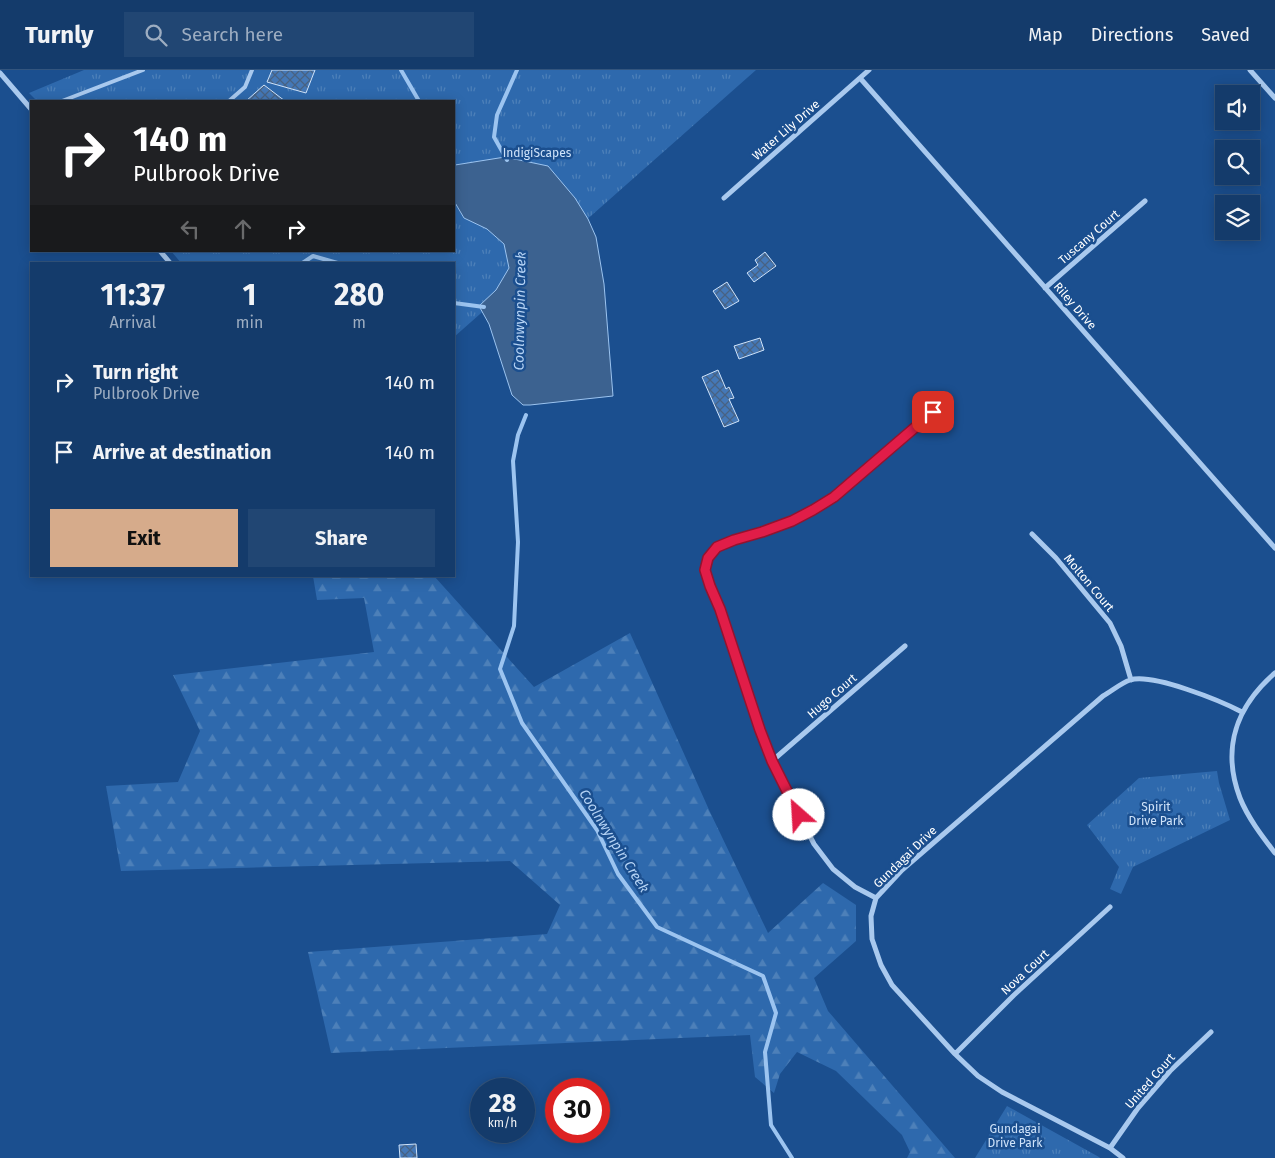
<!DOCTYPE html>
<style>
body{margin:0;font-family:"Fira Sans",sans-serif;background:#214673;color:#f1f3f6;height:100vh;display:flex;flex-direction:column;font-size:19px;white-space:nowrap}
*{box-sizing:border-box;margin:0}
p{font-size:16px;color:#9dadc1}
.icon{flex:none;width:28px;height:28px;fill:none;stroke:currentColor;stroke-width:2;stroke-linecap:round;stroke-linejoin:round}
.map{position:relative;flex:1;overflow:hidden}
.sheet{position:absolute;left:30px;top:192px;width:425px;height:315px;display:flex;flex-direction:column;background:#143b6b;border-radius:0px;box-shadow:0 2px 12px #0003,0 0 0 1px #33557e}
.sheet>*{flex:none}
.top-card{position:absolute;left:30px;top:30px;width:425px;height:152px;border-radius:0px;box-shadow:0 2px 12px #0003,0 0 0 1px #33557e;background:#202124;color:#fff;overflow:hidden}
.tools{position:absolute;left:1215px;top:15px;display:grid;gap:10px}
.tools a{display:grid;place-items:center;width:45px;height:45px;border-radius:0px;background:#143b6b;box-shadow:0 2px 12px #0003,0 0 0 1px #33557e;font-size:25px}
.speed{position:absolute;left:470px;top:1008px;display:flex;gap:10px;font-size:25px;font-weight:700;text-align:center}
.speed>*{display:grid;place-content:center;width:65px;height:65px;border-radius:50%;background:#143b6b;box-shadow:0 2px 12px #0003,0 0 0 1px #33557e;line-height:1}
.speed small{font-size:12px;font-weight:400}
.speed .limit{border:8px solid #d22;background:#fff;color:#111}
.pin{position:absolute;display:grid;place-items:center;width:42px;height:42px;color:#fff;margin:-21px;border-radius:10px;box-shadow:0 2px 8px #0006}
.me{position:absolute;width:55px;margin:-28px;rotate:334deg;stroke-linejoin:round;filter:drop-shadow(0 0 4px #0008)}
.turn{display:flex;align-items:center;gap:18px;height:105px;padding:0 20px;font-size:22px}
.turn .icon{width:65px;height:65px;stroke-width:2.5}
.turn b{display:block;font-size:35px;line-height:42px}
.lanes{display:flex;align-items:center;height:48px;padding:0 20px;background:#0003;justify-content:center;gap:25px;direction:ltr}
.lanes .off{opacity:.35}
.eta{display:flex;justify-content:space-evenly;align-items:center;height:85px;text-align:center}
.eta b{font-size:30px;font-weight:700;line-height:35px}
.cta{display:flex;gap:10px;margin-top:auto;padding:10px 20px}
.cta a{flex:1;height:58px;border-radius:0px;background:#d6ab8b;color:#111;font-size:20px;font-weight:700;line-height:58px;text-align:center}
.cta a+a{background:#214673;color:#f1f3f6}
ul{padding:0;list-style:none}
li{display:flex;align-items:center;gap:15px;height:70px;padding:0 20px}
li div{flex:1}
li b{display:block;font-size:19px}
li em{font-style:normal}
header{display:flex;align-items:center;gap:30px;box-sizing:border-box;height:70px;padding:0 25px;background:#143b6b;border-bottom:1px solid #33557e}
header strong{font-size:24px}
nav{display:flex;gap:28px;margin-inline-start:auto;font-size:18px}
.search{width:350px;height:45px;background:#214673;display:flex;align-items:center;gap:12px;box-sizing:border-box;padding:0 18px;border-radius:0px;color:#9dadc1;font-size:19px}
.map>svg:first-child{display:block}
</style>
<header>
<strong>Turnly</strong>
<div class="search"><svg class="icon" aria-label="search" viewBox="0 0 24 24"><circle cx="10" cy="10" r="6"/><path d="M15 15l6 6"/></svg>Search here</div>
<nav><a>Map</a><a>Directions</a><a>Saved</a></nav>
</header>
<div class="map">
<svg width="1275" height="1088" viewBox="0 0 1275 1088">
<defs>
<pattern id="forest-firs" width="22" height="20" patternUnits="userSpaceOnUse" patternTransform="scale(1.25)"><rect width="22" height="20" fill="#2e69ad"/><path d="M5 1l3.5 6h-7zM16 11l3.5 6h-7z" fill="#4d80b9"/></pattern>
<pattern id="park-tufts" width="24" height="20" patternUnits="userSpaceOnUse" patternTransform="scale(1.25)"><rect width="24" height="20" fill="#2e69ad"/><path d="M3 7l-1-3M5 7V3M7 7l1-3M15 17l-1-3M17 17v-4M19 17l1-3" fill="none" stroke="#4d80b9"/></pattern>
<pattern id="building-cross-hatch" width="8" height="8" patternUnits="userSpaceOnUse" patternTransform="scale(1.25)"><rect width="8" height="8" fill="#4478b7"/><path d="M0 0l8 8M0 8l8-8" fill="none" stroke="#486282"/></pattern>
</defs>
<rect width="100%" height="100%" fill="#1b4f8f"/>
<path fill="url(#forest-firs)" d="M313,506H434L534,617L630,563L710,742L768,863L823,813L856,835V871L814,908L828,941L955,1088H907L910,1082L902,1065L836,1001L797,982L780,1004L774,1023L755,1007L750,965L331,983L308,882L547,864L560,835L510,791L121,801L106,716L178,712L200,661L173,605L374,582L364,528L317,530Z"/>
<path fill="url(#park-tufts)" d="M84,0H756L454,267V194H182L171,181H454V31H37L29,23Z
M1217,701L1219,713L1230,750L1133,797L1121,824L1110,819L1119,797L1087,755L1139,708Z
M1007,1036L1099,1087L1100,1088H975Z"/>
<path fill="#3c6290" stroke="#9cc4f0" d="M505,87L548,96L575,128L588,149L596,167L604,214L613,326L530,335H523L512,325L489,254L479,236L496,220L509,198L504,174L487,159L464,148L454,131L455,95Z"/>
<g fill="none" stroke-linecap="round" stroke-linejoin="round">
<path stroke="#9cc4f0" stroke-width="4" d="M401,0L419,31
M507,90L494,67L497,45L517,0
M301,194L313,186L341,194
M454,233L484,237
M526,345L518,365L513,391L518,472L514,556L500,599L522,653L597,760L618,804L657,857L763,906L776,943L765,982L771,1055L792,1088"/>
</g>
<path fill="url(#building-cross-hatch)" stroke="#cfe3fa" d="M272,0H315L306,23L267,12Z
M264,15L285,31H246Z
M765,182L776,196L754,212L747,203L758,195L755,190Z
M727,212L739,231L725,239L713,221Z
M760,268L764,280L739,289L734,276Z
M718,300L726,319L729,317L734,328L729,329L739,351L724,357L702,307Z
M416,1074L417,1088H400L399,1075Z"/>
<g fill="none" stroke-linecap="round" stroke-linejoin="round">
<path stroke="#a9c9ee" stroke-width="4" d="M62,31L143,0
M229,31L245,17L252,0"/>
<path stroke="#a9c9ee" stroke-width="5" d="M1250,0L1275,28
M0,3L31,39
M860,8L1275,478
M724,128L869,0
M160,181L171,194
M1045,218L1145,131
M1032,464L1056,488L1110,553L1121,576L1131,610
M1275,603C1237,636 1221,678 1240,728C1248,748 1262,766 1275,783
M772,691L905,576
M876,828L855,817L833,799L814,774L799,745L772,691L761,661L738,590L705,500L708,487L717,477L734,470L762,462L792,451L813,440L834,427L933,342
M955,984L1014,925L1110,837
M1110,1078L1138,1038L1170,1001L1211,962
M1123,1088L1110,1078L1002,1022L978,1006L955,984L892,915L881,895L872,869L871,846L876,828L902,800L1103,626C1112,621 1121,613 1130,610C1153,603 1221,631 1242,642"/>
</g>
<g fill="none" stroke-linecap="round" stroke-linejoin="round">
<defs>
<path id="route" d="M799,745L772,691L760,660L720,539L710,516L705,500L708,488L717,477L734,470L762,462L792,451L813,440L834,427L933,342"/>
</defs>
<use href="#route" stroke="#92132f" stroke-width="12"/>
<use href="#route" stroke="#e11d48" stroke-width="9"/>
</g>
<g text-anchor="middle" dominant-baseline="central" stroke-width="5" stroke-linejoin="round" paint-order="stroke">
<g font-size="12" fill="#fff" stroke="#1b4f8f">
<text transform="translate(786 60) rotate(-41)">Water Lily Drive</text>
<text transform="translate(1089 167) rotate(-41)">Tuscany Court</text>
<text transform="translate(1075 236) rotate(49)">Riley Drive</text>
<text transform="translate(1089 513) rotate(50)">Molton Court</text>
<text transform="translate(832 626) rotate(-41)">Hugo Court</text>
<text transform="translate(905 787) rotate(-44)">Gundagai Drive</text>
<text transform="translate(1025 902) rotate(-43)">Nova Court</text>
<text transform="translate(1150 1011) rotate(-49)">United Court</text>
</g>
<g font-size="12" fill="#cfe3fa" stroke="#1b4f8f">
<text x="537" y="83">IndigiScapes</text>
<text x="1156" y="737">Spirit<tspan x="1156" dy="14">Drive Park</tspan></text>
<text x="1015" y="1059">Gundagai<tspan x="1015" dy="14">Drive Park</tspan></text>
</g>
<g font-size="14" font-style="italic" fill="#b5d3f5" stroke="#1b4f8f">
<text transform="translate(520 241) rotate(-89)">Coolnwynpin Creek</text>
<text transform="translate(614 771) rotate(58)">Coolnwynpin Creek</text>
</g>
</g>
</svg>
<div class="tools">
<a><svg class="icon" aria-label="sound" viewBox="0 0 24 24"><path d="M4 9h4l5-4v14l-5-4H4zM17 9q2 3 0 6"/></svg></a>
<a><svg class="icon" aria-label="search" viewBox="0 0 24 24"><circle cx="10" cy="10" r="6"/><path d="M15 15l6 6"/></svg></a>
<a><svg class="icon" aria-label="layers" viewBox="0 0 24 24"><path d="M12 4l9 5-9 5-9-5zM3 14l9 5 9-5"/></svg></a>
</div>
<div class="speed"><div>28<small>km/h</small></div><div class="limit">30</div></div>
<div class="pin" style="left:933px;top:342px;background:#d93025"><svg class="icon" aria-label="arrive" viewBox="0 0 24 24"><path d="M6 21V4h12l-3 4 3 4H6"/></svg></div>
<svg class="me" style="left:799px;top:745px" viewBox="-20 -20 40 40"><circle r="19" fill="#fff"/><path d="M0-13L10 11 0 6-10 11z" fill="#e11d48"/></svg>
<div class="top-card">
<div class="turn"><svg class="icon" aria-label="right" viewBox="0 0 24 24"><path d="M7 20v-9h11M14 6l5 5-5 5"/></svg><div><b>140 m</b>Pulbrook Drive</div></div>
<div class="lanes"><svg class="icon off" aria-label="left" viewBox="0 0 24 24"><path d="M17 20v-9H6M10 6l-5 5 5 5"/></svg><svg class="icon off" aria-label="ahead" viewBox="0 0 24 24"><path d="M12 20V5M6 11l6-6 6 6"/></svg><svg class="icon" aria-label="right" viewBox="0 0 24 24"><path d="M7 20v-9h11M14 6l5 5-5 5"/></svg></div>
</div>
<section class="sheet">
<div class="eta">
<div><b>11:37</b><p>Arrival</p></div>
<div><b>1</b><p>min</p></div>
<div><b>280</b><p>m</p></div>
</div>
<ul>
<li><svg class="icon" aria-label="right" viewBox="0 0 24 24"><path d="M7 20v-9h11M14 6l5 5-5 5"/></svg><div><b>Turn right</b><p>Pulbrook Drive</p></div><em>140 m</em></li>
<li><svg class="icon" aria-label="arrive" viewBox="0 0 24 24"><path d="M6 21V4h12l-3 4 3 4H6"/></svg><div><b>Arrive at destination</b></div><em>140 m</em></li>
</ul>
<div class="cta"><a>Exit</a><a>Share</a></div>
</section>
</div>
